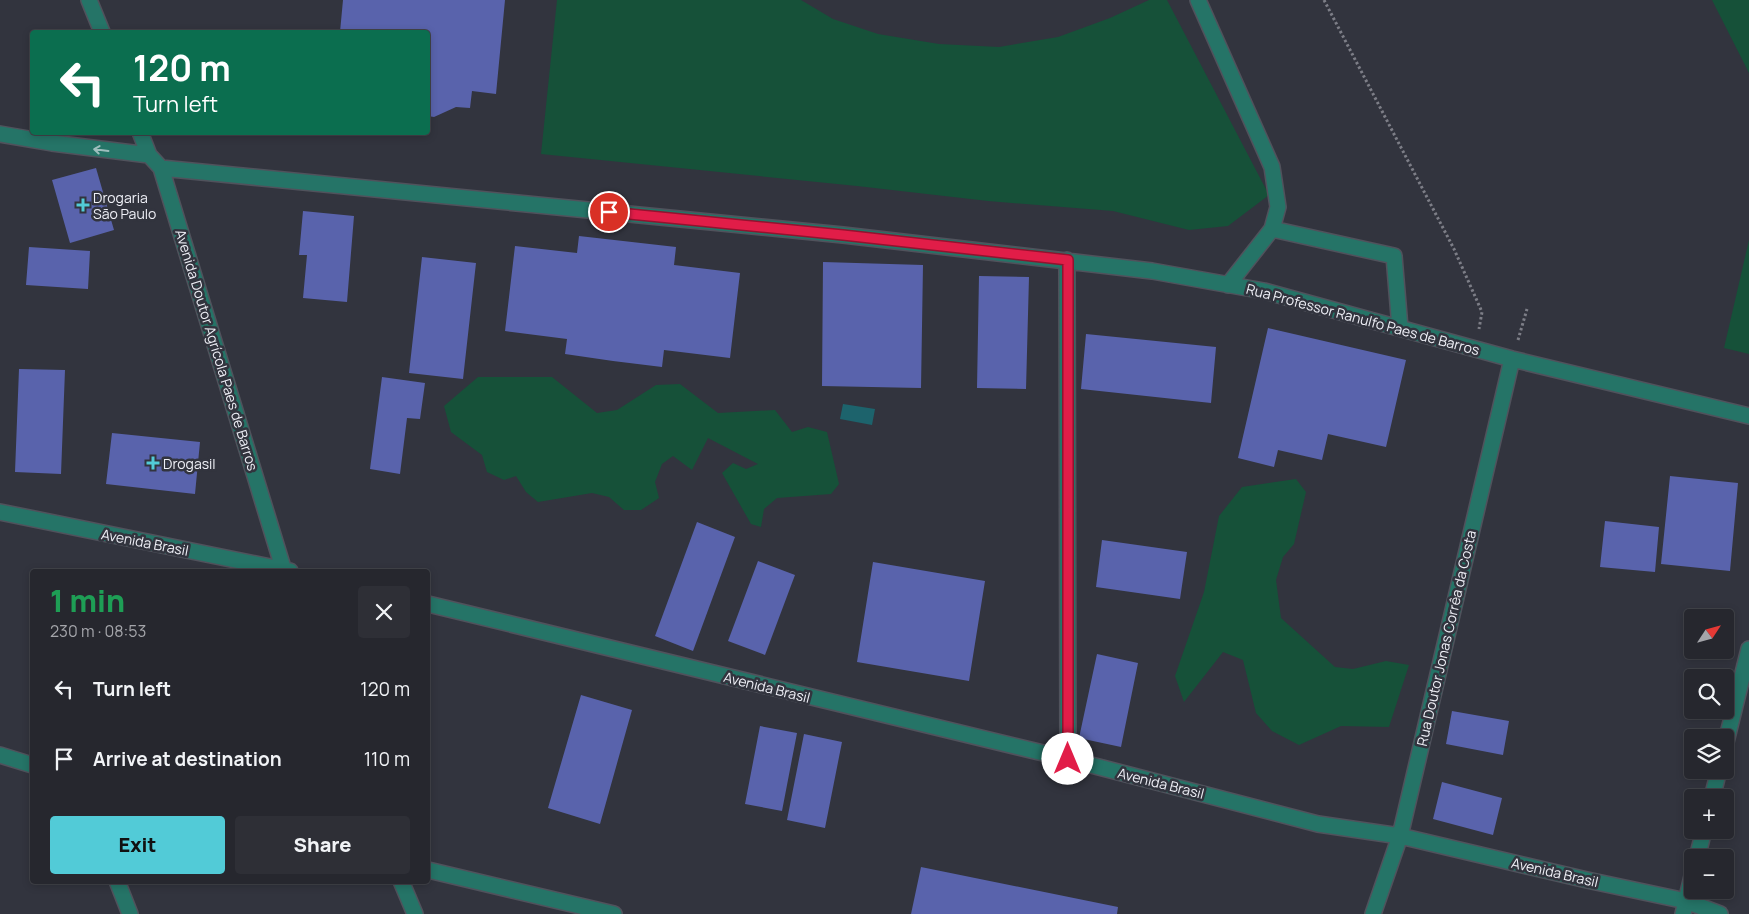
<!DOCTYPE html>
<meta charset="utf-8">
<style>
body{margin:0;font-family:Manrope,sans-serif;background:#2e2f36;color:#f1f3f6;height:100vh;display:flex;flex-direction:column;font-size:19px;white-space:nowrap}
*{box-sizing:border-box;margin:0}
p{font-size:16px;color:#a4a5aa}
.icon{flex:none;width:28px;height:28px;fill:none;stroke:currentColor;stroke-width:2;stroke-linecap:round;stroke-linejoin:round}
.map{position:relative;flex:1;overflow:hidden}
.details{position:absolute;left:30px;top:569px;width:400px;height:315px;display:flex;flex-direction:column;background:#26272e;border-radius:5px;box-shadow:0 2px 8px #0003,0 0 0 1px #42444a}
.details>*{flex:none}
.guide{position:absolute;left:30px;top:30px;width:400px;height:105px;border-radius:5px;box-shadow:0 2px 8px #0003,0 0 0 1px #42444a;background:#0b6e4f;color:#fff;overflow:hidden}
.needle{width:32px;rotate:54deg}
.tools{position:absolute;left:1684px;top:609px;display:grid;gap:10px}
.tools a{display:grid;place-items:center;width:50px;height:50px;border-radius:5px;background:#26272e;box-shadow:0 2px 8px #0003,0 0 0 1px #42444a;font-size:25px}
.pin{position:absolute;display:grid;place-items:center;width:42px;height:42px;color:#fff;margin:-21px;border:2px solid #fff;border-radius:50%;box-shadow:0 1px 5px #0007}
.me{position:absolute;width:55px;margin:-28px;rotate:0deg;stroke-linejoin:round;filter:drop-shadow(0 0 4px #0008)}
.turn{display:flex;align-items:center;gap:18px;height:105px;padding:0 20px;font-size:22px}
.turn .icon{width:65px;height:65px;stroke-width:2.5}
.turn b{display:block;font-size:35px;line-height:42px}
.round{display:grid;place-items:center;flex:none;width:52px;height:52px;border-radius:5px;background:#2e2f36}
.summary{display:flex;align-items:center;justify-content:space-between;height:85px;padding:0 20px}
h1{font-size:30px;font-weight:800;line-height:38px;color:#1e9e55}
.cta{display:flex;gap:10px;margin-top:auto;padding:10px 20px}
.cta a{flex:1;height:58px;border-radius:5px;background:#52cbd7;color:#111;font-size:20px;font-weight:800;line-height:58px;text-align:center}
.cta a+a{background:#2e2f36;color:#f1f3f6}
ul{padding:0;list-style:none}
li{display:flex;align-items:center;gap:15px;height:70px;padding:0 20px}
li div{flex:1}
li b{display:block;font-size:19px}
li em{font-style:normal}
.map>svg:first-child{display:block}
</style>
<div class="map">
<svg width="1749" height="914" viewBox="0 0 1749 914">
<rect width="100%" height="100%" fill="#32343e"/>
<path fill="#165139" d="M557,0H801L833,19L878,34L939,44L999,47L1058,37L1110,18L1149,0H1167L1269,195L1228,226L1189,230L1113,211L988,201L857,186L541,154Z
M1712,0H1749V73Z
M1749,240V354L1724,348Z
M478,377H552L597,413L617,410L656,385L680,384L718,413L775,410L792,432L808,427L827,432L839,484L831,494L777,498L764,509L761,527L751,524L722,473L733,463L746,469L758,464L708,438L692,470L673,456L662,464L655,482L659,498L641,510H624L609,497L592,493L538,502L526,492L516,476L504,480L487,472L482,455L451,432L444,406Z
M1296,479L1306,492L1294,544L1283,557L1276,580L1281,618L1335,667L1353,669L1386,661L1409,665L1389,727L1341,726L1299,745L1272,731L1256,713L1243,660L1223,652L1184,702L1175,676L1204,592L1219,516L1242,487Z"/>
<path fill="#1d636c" d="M843,404L875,409L872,425L840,419Z"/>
<path fill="#5963ac" d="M343,0H505L496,94L472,91L470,108L456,107L434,117L428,116V32H340Z
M96,168L114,230L70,243L52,180Z
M303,211L354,216L347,302L303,298L307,255H299Z
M579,236L676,247L674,265L740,273L730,358L664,350L662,367L613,361L565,354L567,339L505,331L515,246L577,253Z
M29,247L90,251L88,289L26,285Z
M422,257L476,263L463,379L409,373Z
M823,262L923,265L921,388L822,386Z
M979,276L1029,277L1026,389L977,388Z
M1268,328L1406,360L1386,447L1328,434L1322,460L1278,450L1274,467L1238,458Z
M1086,334L1216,347L1211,403L1081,389Z
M19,369L65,370L61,474L15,472Z
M382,377L425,383L420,419L407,418L400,474L370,469Z
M112,433L200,442L195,494L106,484Z
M1670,476L1738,483L1730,571L1661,564Z
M1605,521L1659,527L1655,572L1600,567Z
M697,522L735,537L693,651L655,636Z
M1102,540L1187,552L1180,599L1096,587Z
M758,561L795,575L765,655L728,641Z
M873,562L985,581L969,681L857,662Z
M1097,654L1138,663L1121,747L1079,738Z
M581,695L632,710L600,824L548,808Z
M1452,711L1509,721L1503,755L1446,744Z
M760,726L797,733L782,811L745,804Z
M804,734L842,742L825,828L787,820Z
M1442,782L1502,798L1493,835L1433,819Z
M921,867L1118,907L1117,914H911Z"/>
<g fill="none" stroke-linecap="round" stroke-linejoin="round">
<defs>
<path id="minor" d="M89,0L102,32
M1198,0L1272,167L1278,207L1272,229
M140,132L149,155L161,168L284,571
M0,134L52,143L149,155
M161,168L843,235L1152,271L1264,291L1512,359L1749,416
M1067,260L1068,759
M1228,285L1272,229L1394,256L1400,328
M0,512L290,571
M428,604L1068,759L1318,824L1400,836L1587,880L1686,901L1720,914
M1725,746L1749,649
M0,755L32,765
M1712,798L1719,770
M1697,858L1704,830
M428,870L614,914
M117,881L130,914
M401,881L415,914
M1373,914L1400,836L1512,359
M1683,914L1692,876"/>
</defs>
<use href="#minor" stroke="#50525c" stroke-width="18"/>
<path stroke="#7d7e87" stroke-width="3" stroke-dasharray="2.5 2.5" stroke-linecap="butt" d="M1324,0L1454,249L1482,312L1479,329
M1518,340L1527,309"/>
<use href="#minor" stroke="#257467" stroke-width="15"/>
</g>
<defs><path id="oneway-shaft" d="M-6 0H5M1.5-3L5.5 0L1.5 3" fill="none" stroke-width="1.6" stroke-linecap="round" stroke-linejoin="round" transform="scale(1.25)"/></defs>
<use stroke="#9ebebd" href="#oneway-shaft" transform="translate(101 150) rotate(-173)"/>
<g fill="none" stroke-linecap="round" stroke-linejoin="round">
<defs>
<path id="route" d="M609,212L843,235L1068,260V759"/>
</defs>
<use href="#route" stroke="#92132f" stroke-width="12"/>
<use href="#route" stroke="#e11d48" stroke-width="9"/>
</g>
<g fill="#52cbd7" stroke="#32343e" stroke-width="2">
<path d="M80.5 197.5h5v5h5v5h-5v5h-5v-5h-5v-5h5z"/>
<path d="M150.5 455.5h5v5h5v5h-5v5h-5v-5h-5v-5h5z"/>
</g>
<g text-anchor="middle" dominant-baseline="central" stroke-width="5" stroke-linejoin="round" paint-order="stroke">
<g font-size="14" fill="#eff0f7" stroke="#32343e" text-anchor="start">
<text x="93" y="197">Drogaria<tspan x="93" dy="16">São Paulo</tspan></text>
<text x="163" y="463">Drogasil</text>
</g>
<g font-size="14" fill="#eff0f7" stroke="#32343e">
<text transform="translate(1363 319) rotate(15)">Rua Professor Ranulfo Paes de Barros</text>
<text transform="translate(217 350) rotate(73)">Avenida Doutor Agrícola Paes de Barros</text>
<text transform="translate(145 542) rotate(11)">Avenida Brasil</text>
<text transform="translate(1446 638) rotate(-77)">Rua Doutor Jonas Corrêa da Costa</text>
<text transform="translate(767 687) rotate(14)">Avenida Brasil</text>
<text transform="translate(1161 783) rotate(14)">Avenida Brasil</text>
<text transform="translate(1555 872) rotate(13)">Avenida Brasil</text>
</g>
</g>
</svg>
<div class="tools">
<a><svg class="needle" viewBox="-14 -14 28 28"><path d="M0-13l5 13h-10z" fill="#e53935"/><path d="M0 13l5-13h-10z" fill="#a4a5aa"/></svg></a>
<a><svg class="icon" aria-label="search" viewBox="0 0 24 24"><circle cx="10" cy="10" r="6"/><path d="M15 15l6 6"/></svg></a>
<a><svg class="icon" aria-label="layers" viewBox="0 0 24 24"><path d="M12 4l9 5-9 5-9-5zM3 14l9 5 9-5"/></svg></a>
<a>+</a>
<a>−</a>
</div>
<div class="pin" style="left:609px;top:212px;background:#d93025"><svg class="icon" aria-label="arrive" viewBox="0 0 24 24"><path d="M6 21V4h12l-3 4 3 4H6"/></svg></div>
<svg class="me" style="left:1068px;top:759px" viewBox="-20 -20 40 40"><circle r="19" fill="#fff"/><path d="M0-13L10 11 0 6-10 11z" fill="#e11d48"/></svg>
<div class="guide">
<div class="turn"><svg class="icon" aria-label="left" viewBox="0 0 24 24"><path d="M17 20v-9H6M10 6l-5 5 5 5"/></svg><div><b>120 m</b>Turn left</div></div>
</div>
<section class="details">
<div class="summary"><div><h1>1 min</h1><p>230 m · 08:53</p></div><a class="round"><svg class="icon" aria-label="close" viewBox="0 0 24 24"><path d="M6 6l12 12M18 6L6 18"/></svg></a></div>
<ul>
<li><svg class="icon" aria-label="left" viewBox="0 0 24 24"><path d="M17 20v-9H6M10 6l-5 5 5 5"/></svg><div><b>Turn left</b></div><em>120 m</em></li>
<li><svg class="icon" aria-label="arrive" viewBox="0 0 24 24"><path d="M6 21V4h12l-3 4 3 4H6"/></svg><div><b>Arrive at destination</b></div><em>110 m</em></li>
</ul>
<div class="cta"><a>Exit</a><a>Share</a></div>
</section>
</div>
